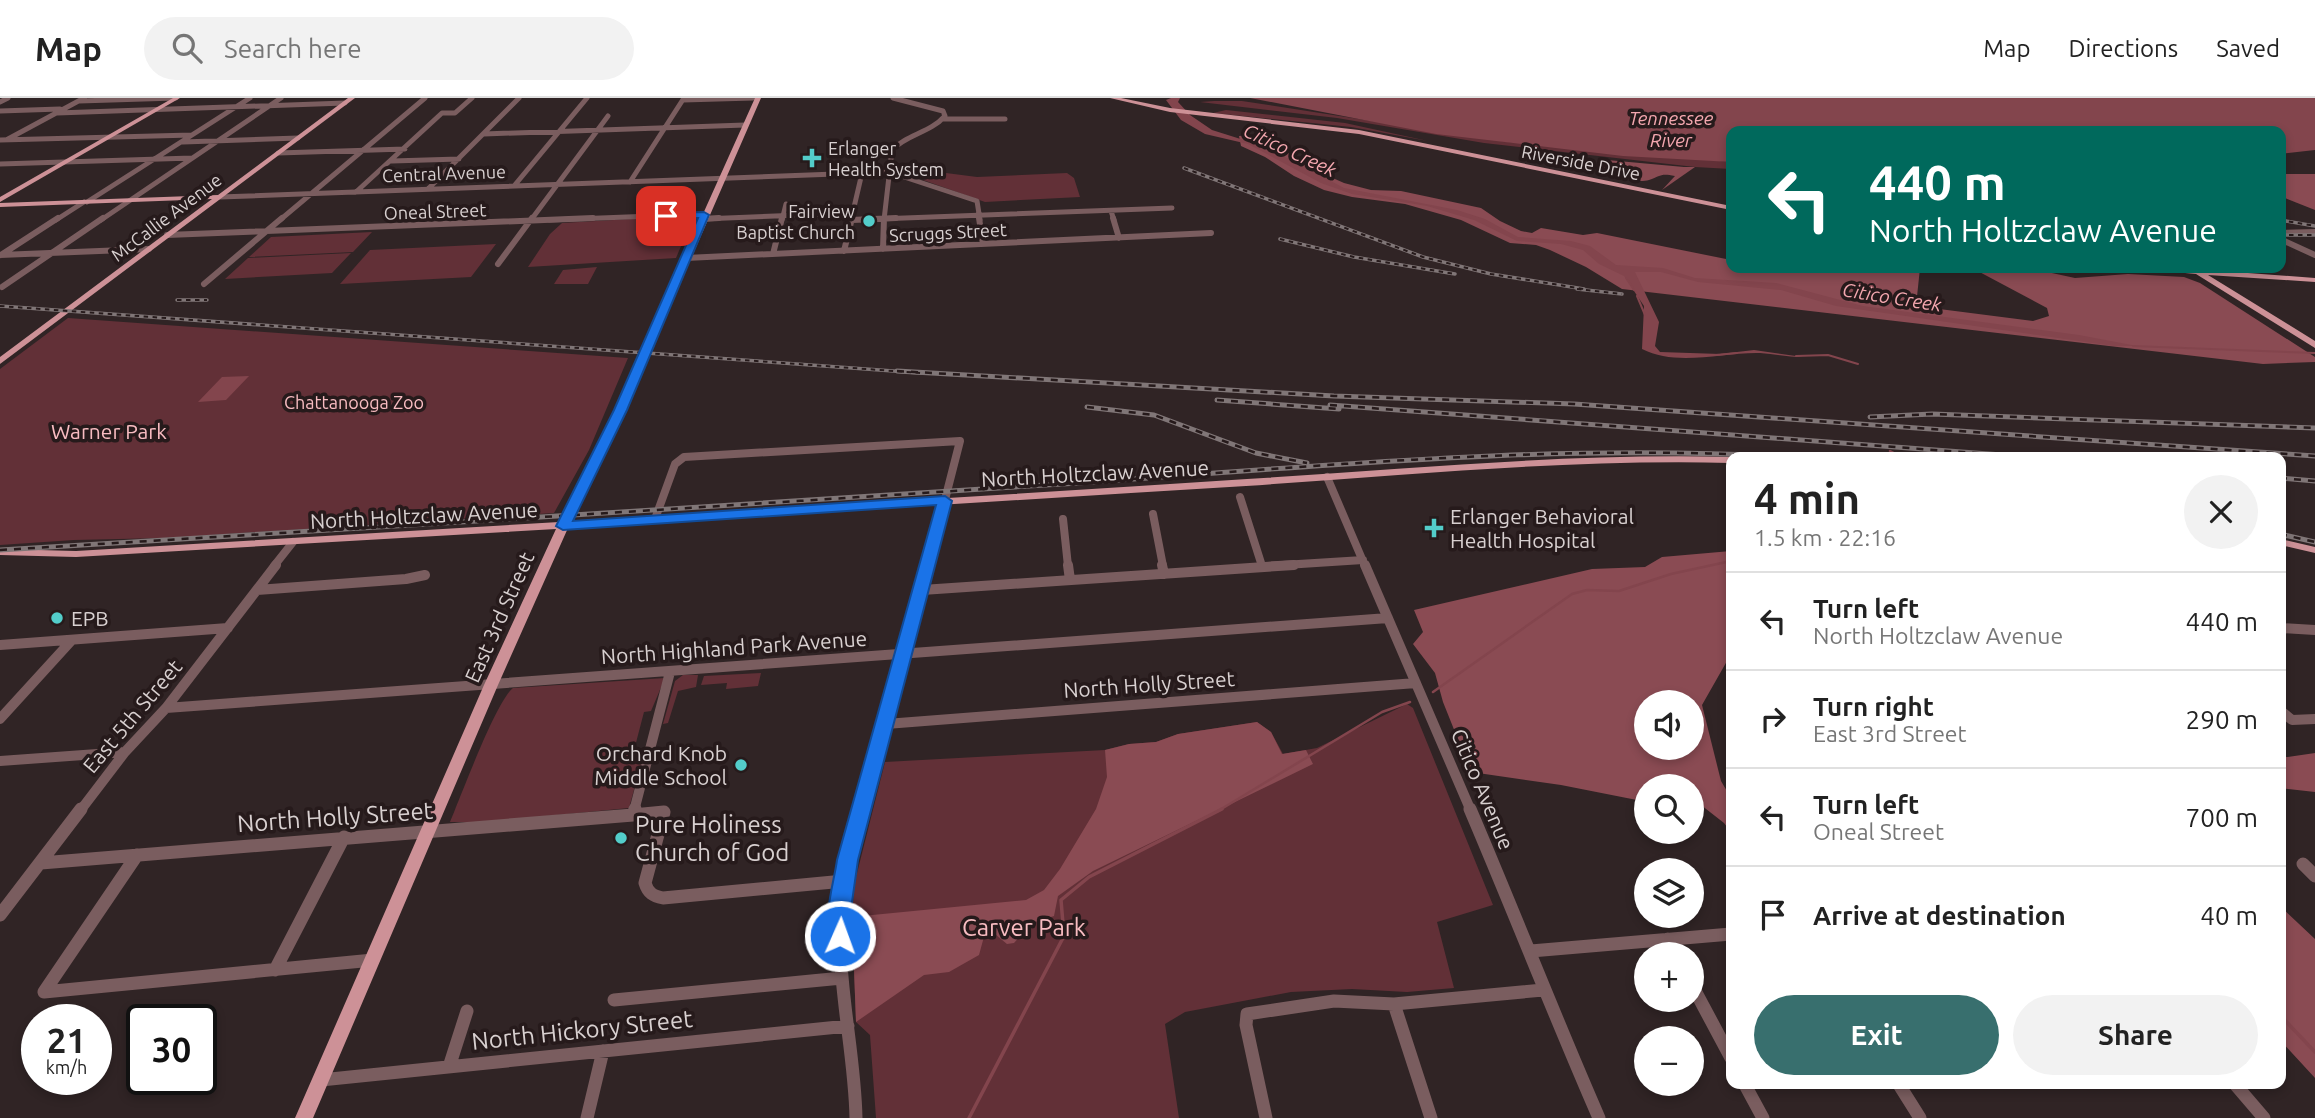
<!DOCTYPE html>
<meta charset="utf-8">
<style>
body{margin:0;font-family:Ubuntu,sans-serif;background:#f2f2f2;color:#222;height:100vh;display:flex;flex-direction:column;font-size:26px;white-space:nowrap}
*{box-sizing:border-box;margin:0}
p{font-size:23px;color:#767676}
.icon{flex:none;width:38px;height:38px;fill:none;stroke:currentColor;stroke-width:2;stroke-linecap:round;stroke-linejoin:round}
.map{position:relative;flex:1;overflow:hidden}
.details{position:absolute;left:1726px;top:354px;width:560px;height:637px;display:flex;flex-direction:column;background:#fff;border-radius:14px;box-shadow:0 4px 10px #0003}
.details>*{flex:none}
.hud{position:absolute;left:1726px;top:28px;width:560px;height:147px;border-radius:14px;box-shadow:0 4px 10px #0003;background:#00695c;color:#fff;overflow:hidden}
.fabs{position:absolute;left:1634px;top:592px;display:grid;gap:14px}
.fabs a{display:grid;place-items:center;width:70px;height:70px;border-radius:50%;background:#fff;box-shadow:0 4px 10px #0003;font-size:35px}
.speed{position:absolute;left:21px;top:906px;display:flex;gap:14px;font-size:35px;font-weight:700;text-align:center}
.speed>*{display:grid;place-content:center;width:91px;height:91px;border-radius:50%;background:#fff;box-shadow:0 4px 10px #0003;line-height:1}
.speed small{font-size:18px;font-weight:400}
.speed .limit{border:4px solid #111;border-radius:10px;background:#fff;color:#111}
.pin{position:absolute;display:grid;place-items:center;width:60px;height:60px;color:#fff;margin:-30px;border-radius:14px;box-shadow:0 4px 10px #0006}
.me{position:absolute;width:77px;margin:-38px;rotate:2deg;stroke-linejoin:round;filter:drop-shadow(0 0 5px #0008)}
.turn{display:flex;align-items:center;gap:24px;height:147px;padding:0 28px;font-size:32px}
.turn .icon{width:91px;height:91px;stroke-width:2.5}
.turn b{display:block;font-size:49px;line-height:60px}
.round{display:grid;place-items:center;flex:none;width:74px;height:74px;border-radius:37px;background:#f2f2f2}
.headline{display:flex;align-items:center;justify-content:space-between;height:119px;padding:0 28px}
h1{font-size:42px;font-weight:700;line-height:52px}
.action{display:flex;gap:14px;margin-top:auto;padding:14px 28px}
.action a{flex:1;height:80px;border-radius:42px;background:#386f6e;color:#fff;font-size:28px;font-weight:700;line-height:80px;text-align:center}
.action a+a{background:#f2f2f2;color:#222}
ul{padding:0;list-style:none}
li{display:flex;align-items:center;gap:21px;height:98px;padding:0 28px;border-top:2px solid #e0e0e0}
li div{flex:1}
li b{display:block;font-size:26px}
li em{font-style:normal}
header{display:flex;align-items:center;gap:42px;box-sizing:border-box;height:98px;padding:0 35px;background:#fff;border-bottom:2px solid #e0e0e0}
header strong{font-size:33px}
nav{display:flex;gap:38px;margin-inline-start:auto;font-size:24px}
.search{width:490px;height:63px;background:#f2f2f2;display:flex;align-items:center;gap:18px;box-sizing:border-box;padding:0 24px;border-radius:38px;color:#767676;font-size:26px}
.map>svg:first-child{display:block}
</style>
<header>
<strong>Map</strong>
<div class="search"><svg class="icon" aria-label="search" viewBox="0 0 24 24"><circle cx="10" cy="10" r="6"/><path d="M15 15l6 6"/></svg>Search here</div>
<nav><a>Map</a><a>Directions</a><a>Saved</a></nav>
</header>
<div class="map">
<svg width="2315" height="1020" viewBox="0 0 2315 1020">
<rect width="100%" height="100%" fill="#302425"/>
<path fill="#623037" d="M1214,3H1242L1508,44L1731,64V71L1695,69L1484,45L1337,20L1200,4Z
M1226,12L1345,25L1428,43L1351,29L1213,15Z
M946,75L977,79L1067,75L1074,80L1080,99L985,104L923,82Z
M683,118L692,122L676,160L528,169L550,136L562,125Z
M372,134L353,154L249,159L271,139Z
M496,146L471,179L340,186L370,152Z
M351,155L332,175L225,181L248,160Z
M597,169L588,186H554L563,172Z
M68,220L628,260L589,352L554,415L164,440L74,442L0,447V271Z
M761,575L758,588L726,591L727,585L701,587L704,578Z
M683,577H698L696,589L678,593L668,625L663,626L675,583Z
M665,580L651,613L644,614L632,660L643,659L629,710L485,724H450C461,698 496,603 513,590Z
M1407,606L1413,610L1493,807L1437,824L1454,890L1407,894L1352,891L1291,894L1185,914L1165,926L1179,1020H876L870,937L856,924L852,819L854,787L885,664L1105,652L1129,646L1156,644L1178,636L1257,624L1271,634L1283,656L1317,650Z"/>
<path fill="#8a4b53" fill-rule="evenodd" d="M1254,37L1287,54L1308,69L1344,85L1371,92L1401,93L1481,110L1500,123L1521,133L1532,135L1541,130L1583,137L1597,135L1731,162V170H1920L1916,208L2033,223L2049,218L2047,210L1972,170H2029L2075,180L2128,176L2184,179L2200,185L2315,259V264L2263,266L1622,191L1586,169L1550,152L1536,147L1510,145L1461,122L1405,106L1352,99L1324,92L1294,78L1265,59L1241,48L1239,38Z
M1607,62L1684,69H1695L1662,92L1675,78C1660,75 1661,78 1649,82C1636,86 1610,78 1599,72Z
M2280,76H2315V112L2280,98Z
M1731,453V556L1702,607L1721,683L1731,700V734L1724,725L1692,700V688H1647V704L1561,687L1471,674L1443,604L1435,575L1413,546L1423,534L1414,512L1592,471L1645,469L1662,459ZM1647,604H1692V649H1647Z
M1257,624L1271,634L1282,656L1306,652L1313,666L1093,773L1058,798L1054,818L1032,825L1014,845L1007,846L990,832L985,835L979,857L949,874L924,877L856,924L852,819L1026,802L1044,792L1060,771L1096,711L1107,679L1105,652L1129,646L1156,644L1178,636Z
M2315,655V694L2280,690V660Z
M2280,808L2315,841V980L2280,942Z"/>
<path fill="#83454d" d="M1171,0H1180L1178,4L1190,17L1212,32L1266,49L1344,90L1457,112L1485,121L1518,139L1571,143L1590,148L1616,167L1663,170L1695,180L1776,185L1863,208L2079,237L2137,248H2114L1836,208L1781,192L1698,184L1661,174H1635L1659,224L1655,248L1660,254L1720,256L1754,252L1803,259C1789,259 1775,256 1760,255C1723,254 1677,269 1642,251L1644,208L1624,178L1599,166L1583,152L1561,146L1517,143L1474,122L1427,108L1352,96L1321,85L1248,46L1205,36L1181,22L1166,2Z
M1250,0H2315V52L2280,56V33H1731V64L1623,58L1436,36Z
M249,278L226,302L198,304L222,279Z"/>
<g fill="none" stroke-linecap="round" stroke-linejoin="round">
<path stroke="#83454d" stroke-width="2" d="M1626,180L1634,192
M1637,198L1645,217
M2133,248L2315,255
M1716,257L1737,255
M1796,258L1828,257L1858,266"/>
<path stroke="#83454d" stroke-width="2.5" d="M1890,353L1901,359
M1433,594L1572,496L1587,492L1619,493L1671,476L1731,463
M1218,713L1382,614L1410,604"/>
<path stroke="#83454d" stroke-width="3.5" d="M2280,917L2315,954
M969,1020L1064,838L1061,802L1089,779L1222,711"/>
<path stroke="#7a5d5f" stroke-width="5" d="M683,2L753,0
M79,3L176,0
M0,4L8,0
M0,13L60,11
M57,15L345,5
M943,21H1005
M484,36L745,27
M8,41L84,0
M0,42L192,37
M183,44L298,40
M278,55L405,51
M392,63L459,61
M0,66L192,60
M630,84L684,0
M514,88L587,0
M428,91L519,0
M356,94L442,15H455L472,0
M220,99L889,74L977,103L980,122
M87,104L250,0
M1111,113L1114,122
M702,121L852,115
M56,122L84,104
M101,122L281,0
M280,122L425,0
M531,122L608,18
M549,122L704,116
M782,122L786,106
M851,122L1172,110
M851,122L862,75
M884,122L892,52C907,36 930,35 945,18L943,13L893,0"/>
<path stroke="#7a5d5f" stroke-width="6" d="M979,120L983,146
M1113,120L1119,140
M702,121L719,120
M851,122L896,120
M2280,135L2315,134
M167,137L593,120
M2280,141L2315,157
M883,151L884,120
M844,153L852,120
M773,156L782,120
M0,157L149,151
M1,157L58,120
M686,160L1211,135
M498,166L532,120
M204,186L282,120
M2,189L103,120"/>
<path stroke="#7a5d5f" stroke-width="8" d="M1327,379L1365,468
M1240,399L1262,468
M1153,416L1163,468
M655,421L675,366L684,359L960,343L928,468
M1063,421L1068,468
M274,468L293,444
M1268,468L1363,462"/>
<path stroke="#7a5d5f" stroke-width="10" d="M1068,467L1070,482
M1162,467L1164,476
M1365,467L1471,713
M257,492L406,481L425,477
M922,492L1294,467
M2280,530L2315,532
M0,547L228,530
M166,610L1388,520
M2280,612L2292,622L2315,621
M0,621L72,542
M886,626L1416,585
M0,663L125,654
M80,713L125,654L166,610L276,467
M634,713L670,574
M861,713L928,467"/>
<path stroke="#7a5d5f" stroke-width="13" d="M635,711L633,717L664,714L645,785C648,795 653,798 663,800L844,783
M1470,711C1514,814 1554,917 1599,1020
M41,765L633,717
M2303,766L2315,778
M0,817L81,711
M1668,841L1675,856
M1531,853L1731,836
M275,872L344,739
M1692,887L1731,960
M44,894L373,862
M44,894L137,757
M614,902L842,880
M1394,906L1431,1020
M449,969L467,913
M321,982L848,928
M1744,985L1763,1020
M1898,985L1920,1020
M2234,985L2264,1020
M587,1020L603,953
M856,1020C855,968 844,917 841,865C838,812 847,762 861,711
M1266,1020L1246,927L1247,916L1334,903L1394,906L1543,892"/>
<path fill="#cd9197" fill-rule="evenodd" d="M173,0H180L0,104V99Z
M348,0H355L0,266V259L212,101L0,109V105L218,97Z
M755,0H761L625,312L571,423C796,409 1022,396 1247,381C1408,371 1569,355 1731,359V365C1568,361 1408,377 1246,388C1020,402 794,416 568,430L498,587L313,1020H295L484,587L556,431L76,459L0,457V451L76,453L559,424L615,312Z
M1110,0H1121L1170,10L1359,32L1731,108V112L1359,36L1170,14Z
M2148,170H2181L2315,180V184L2208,177L2315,243V250L2196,176L2152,172Z
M2280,441L2315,449V455L2280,447Z"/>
<defs>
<path id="rail-far1" d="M1184,70L1423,159L1491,176L1584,191
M2280,122L2315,128
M2280,137H2315
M1280,141L1354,159L1455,176
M1577,191L1622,196
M177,202H207
M0,208L921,275"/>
<path id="rail" d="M897,273L1334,298L1574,306L2315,358
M1217,302L1339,311
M1330,307L2029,359
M1087,309L1154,317L1256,355L1307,365
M1870,319L1932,316L2315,330
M2280,380L2315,383
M2280,436L2315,444
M0,452C348,431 697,410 1045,387C1294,371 1544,344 1793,359"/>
</defs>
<use href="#rail-far1" stroke="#807677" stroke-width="3.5"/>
<use href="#rail" stroke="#807677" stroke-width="5"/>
<use href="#rail-far1" stroke="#261a1b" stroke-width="2" stroke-dasharray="4.5" stroke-linecap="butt"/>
<use href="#rail" stroke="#261a1b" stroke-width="2.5" stroke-dasharray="7" stroke-linecap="butt"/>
</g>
<path fill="#1a73e8" stroke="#114b97" stroke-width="2" d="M704,114L709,117L627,312L573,423L945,398L952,403L858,762L850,818L851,838L848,844L840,847L833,844C821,823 834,785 837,762L936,407L563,432L556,428L614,312L698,120L666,121L661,118L666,115Z"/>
<g fill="#53cdca" stroke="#261a1b" stroke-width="2.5">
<path d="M808.5 49.5h7v7h7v7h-7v7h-7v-7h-7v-7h7z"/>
<circle cx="869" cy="123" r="7"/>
<path d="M1430.5 419.5h7v7h7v7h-7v7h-7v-7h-7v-7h7z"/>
<circle cx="57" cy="520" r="7"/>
<circle cx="741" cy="667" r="7"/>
<circle cx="621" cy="740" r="7"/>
</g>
<g text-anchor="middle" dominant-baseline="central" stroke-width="7" stroke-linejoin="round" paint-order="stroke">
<g font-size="18" fill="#d8d0d0" stroke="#261a1b" text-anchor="start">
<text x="828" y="50">Erlanger<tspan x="828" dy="21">Health System</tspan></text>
<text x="855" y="113" text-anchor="end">Fairview<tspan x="855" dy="21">Baptist Church</tspan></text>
</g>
<g font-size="18" fill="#d8d0d0" stroke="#261a1b">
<text transform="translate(1581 64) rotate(11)">Riverside Drive</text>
<text transform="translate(444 75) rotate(-2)">Central Avenue</text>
<text transform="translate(435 113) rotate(-2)">Oneal Street</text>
<text transform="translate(166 119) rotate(-37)">McCallie Avenue</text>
<text transform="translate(948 134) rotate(-3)">Scruggs Street</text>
</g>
<g font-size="18" fill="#f8bcc1" stroke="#261a1b">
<text x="354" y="304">Chattanooga Zoo</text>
</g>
<g font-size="19" font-style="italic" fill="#f4a7af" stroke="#261a1b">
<text x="1671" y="20">Tennessee<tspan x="1671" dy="22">River</tspan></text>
<text transform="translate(1290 52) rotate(25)">Citico Creek</text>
<text transform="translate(1892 199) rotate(9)">Citico Creek</text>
</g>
<g font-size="21" fill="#f8bcc1" stroke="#261a1b">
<text x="109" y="333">Warner Park</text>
</g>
<g font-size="21" fill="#d8d0d0" stroke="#261a1b">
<text transform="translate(1095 375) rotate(-3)">North Holtzclaw Avenue</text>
<text transform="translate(424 417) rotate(-3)">North Holtzclaw Avenue</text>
<text transform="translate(499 519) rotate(-66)">East 3rd Street</text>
<text transform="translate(734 549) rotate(-4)">North Highland Park Avenue</text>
<text transform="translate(1149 586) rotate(-4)">North Holly Street</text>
<text transform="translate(132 618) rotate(-50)">East 5th Street</text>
<text transform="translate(1483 691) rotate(67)">Citico Avenue</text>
</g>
<g font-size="21" fill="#d8d0d0" stroke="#261a1b" text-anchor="start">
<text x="1450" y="418">Erlanger Behavioral<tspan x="1450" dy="24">Health Hospital</tspan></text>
<text x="71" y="520">EPB</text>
<text x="727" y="655" text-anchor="end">Orchard Knob<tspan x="727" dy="24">Middle School</tspan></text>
</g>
<g font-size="24" fill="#d8d0d0" stroke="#261a1b">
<text transform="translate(335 719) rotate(-4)">North Holly Street</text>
<text transform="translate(582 932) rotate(-6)">North Hickory Street</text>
</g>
<g font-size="24" fill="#d8d0d0" stroke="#261a1b" text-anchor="start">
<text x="635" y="726">Pure Holiness<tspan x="635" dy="28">Church of God</tspan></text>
</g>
<g font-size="24" fill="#f8bcc1" stroke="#261a1b">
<text x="1024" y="829">Carver Park</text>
</g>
</g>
</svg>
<div class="fabs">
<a><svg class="icon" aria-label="sound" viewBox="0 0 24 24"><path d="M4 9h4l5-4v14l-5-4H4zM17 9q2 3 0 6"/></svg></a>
<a><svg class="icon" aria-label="search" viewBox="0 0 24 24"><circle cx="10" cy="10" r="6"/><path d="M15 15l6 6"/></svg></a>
<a><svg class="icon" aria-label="layers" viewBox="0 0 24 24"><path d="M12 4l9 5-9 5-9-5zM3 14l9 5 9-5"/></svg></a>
<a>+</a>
<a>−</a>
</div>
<div class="speed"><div>21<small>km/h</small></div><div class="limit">30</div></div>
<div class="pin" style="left:666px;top:118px;background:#d93025"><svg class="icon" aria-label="arrive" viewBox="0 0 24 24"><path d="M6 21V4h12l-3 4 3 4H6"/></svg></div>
<svg class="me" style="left:840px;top:838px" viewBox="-20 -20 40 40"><circle r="17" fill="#1a73e8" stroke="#fff" stroke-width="3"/><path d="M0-11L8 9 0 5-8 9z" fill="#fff"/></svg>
<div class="hud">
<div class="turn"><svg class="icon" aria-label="left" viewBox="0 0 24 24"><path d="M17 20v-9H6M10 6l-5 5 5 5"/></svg><div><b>440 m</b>North Holtzclaw Avenue</div></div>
</div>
<section class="details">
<div class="headline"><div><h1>4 min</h1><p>1.5 km · 22:16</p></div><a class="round"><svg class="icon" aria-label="close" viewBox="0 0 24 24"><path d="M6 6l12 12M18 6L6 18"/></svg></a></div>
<ul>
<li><svg class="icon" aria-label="left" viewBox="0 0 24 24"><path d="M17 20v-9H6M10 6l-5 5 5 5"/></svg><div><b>Turn left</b><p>North Holtzclaw Avenue</p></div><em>440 m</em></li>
<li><svg class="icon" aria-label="right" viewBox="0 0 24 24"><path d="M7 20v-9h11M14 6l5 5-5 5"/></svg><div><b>Turn right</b><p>East 3rd Street</p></div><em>290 m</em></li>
<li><svg class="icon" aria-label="left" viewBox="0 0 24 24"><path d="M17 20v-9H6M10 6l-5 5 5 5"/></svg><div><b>Turn left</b><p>Oneal Street</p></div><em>700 m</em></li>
<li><svg class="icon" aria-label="arrive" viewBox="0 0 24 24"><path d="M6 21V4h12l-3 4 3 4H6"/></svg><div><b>Arrive at destination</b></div><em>40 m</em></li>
</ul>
<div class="action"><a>Exit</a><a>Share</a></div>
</section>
</div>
